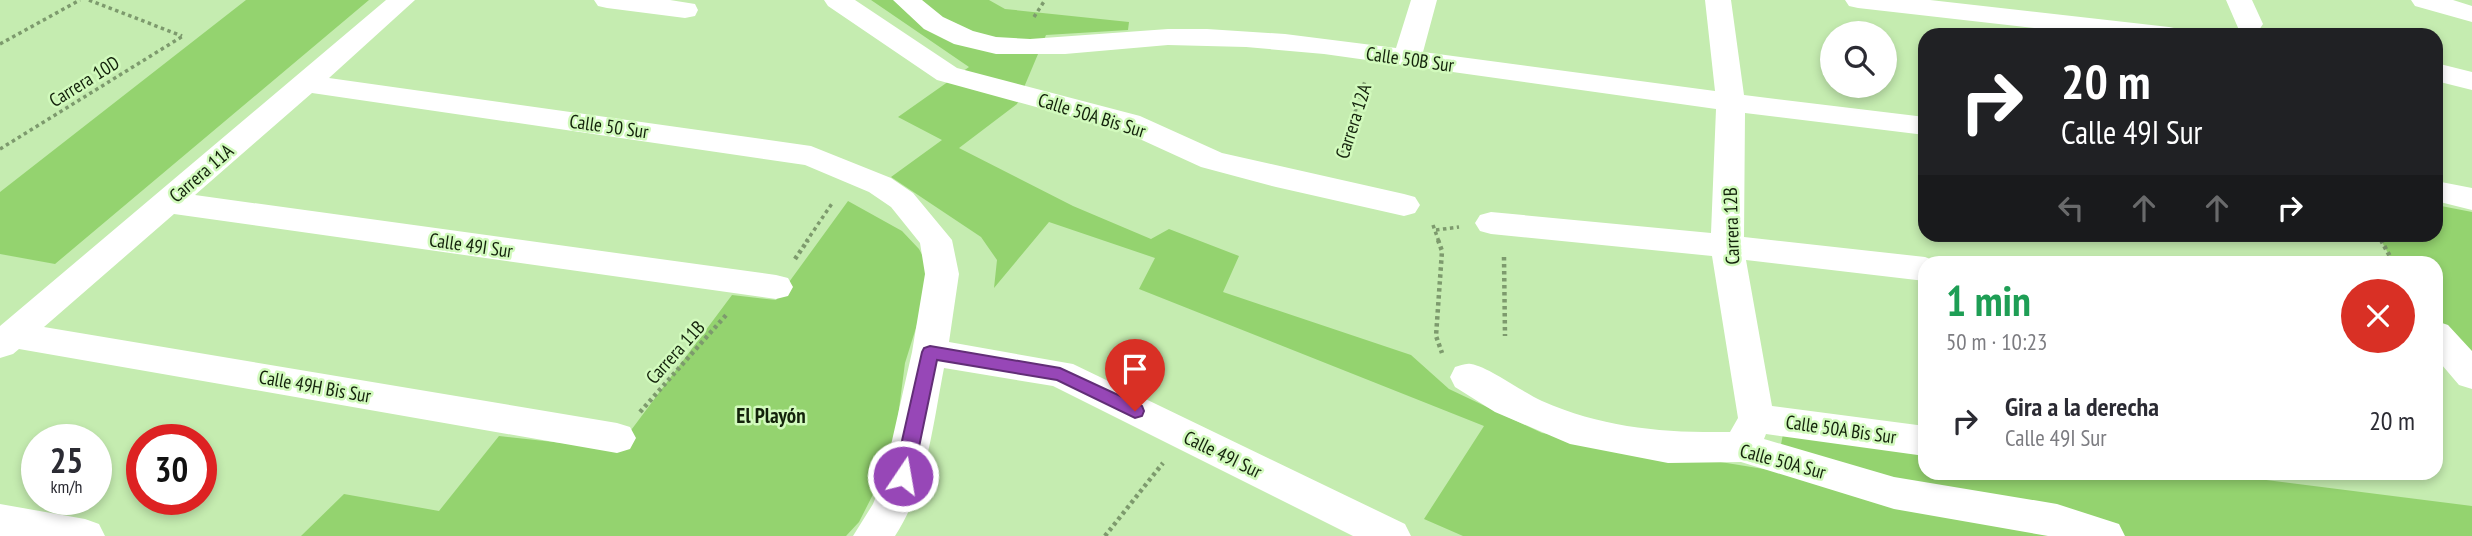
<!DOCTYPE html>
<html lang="es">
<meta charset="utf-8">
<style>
body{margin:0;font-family:"PT Sans Narrow",sans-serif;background:#f2f2f3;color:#2b2b33;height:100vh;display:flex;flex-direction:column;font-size:26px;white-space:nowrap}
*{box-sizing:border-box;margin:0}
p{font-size:23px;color:#7c7c81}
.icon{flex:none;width:38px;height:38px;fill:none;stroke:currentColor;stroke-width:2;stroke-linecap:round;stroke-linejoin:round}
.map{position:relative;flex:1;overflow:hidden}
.side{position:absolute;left:1918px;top:256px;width:525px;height:224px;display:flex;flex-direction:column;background:#fff;border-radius:21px;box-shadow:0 4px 10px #0003}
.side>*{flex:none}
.hud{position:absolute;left:1918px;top:28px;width:525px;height:214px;border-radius:21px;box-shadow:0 4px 10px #0003;background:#202124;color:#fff;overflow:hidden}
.controls{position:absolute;left:1820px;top:21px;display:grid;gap:14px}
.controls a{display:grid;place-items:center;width:77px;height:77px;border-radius:50%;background:#fff;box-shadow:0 4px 10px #0003;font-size:35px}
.speed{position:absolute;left:21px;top:424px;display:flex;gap:14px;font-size:35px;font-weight:700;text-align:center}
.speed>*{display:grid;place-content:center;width:91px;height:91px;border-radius:50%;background:#fff;box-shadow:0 4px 10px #0003;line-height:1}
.speed small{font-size:18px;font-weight:400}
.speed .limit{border:10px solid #d22;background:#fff;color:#111}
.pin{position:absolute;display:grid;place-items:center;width:60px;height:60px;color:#fff;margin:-72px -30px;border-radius:50% 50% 50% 0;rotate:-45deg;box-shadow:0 0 7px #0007}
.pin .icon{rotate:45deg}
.me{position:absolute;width:77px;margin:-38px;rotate:12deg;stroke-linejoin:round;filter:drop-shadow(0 0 5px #0008)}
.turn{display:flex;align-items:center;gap:24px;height:147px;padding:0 28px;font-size:32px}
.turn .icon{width:91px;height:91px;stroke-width:2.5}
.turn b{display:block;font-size:49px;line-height:60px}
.lanes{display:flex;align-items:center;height:66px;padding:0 28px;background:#0003;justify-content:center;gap:35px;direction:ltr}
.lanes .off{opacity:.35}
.round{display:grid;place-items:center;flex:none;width:74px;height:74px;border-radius:37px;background:#f2f2f3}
.head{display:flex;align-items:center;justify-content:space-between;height:119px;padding:0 28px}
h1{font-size:42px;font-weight:600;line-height:52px;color:#1e9e55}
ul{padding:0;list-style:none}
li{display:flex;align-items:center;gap:21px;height:91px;padding:0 28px}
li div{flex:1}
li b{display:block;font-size:26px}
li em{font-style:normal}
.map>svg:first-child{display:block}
</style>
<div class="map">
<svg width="2472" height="536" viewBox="0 0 2472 536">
<rect width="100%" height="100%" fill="#c5ecb0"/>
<path fill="#94d36f" d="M246,0H369L55,264L0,254V192Z
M871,0H989L1005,9L1129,22L1128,30L1046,35L1017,104L959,148L1073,206L1151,239L1169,229L1239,256L1223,292L1411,355L1449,389L1542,433L1776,471L1786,418L1925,436V472L2211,473L2472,506V536H1463L1424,519L1484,426L1139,289L1155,258L1049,222L994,288L997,260L981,237L891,177L942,140L898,117L969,67Z
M848,201L902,231L919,249L927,264L930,283L905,363L893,455L859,522L846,536H301L344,494L439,511L499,436L617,449L732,295L776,300Z
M2436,205L2472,212V352L2436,331V262H2393L2378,235L2436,234Z"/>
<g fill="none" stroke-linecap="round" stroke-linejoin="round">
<path stroke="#7d9a6d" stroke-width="3.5" stroke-dasharray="3.5 3.5" stroke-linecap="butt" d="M89,0L182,36
M1034,17L1045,0
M0,44L80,0
M0,149L183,36
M1340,159L1365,81
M1433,225L1439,242
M1436,230L1459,227
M2377,234L2382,242
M806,242L833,202"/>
<path stroke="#7d9a6d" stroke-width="4.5" stroke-dasharray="3.5 3.5" stroke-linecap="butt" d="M1438,240L1442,251L1436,336L1442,353
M2381,240L2393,262
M1504,257L1505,336
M795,259L808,240
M640,412L727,314
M1105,536L1163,463"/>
<path fill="#fff" fill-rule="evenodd" d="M386,0H415L329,78L811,146L891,178L913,193L952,240L959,274L949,342L1073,364L1405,524L1411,536H1353L1053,386L944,368C933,424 927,487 895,536H853L873,504L884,476L912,352L925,274L920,243L891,207L869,192L805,165L312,93L195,195L776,275L788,278L793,287L788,296L776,299L174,214L44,327L617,423L630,427L636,438L630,449L617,453L19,349L13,354L0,358V326Z
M594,0H670L695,4L698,10L695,16L685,18L607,8L598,6Z
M824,0H855L957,68L1140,116L1222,153L1404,194L1415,197L1420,205L1415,213L1404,216L1276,187L1201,167L1120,130L937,80L828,6Z
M893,0H922L943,17L973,31L996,37L1030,39L1168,29H1207L1285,34L1396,48L1411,0H1437L1423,52L1715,91L1705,0H1731L1744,95L1925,117V135L1745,113L1744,237L1925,257L1938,262H1925V281L1746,260L1772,406L1925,426V456L1766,434L1764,439L1894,477L2057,504L2119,524L2125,536H2048L1894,509L1741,462L1668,463L1570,444L1495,412L1455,387L1450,377L1455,367C1460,366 1465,363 1471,364C1489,367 1522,392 1542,401C1604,428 1663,433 1730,432L1738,418L1712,256L1491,234L1480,231L1475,223L1480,215L1491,212L1711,233L1716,109L1324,54L1246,47L1168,45L1065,54H996L954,44L924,29Z
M1845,0H1930L2169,27L2179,29L2183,35H2096L1858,8L1849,6Z
M2226,0H2252L2263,24L2259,30L2249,32L2239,30Z
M2411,0H2453L2472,6V22L2415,6Z
M2436,63L2472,72V90L2436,81Z
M2436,181L2472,188V210L2436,201Z
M2436,321L2448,325L2472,351V389L2459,385L2436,358Z
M0,504L85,519L99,524L105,536H0Z"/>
</g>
<path fill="#9747b7" stroke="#622e77" stroke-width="2" d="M930,346L1060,368L1142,406L1144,411L1142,416L1135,418L1057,380L937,360L913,476L910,482L903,484L897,482L894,476L922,352L924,348Z"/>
<g text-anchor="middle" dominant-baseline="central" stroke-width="5" stroke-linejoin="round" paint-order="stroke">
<g font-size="19" fill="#13220b" stroke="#d2fabd">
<text transform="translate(1410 59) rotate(8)">Calle 50B Sur</text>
<text transform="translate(84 81) rotate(-32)">Carrera 10D</text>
<text transform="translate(1092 115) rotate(17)">Calle 50A Bis Sur</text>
<text transform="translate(1353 121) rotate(-72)">Carrera 12A</text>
<text transform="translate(609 126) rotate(8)">Calle 50 Sur</text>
<text transform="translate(201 173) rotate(-41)">Carrera 11A</text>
<text transform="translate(1731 226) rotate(-92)">Carrera 12B</text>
<text transform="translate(471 245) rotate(8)">Calle 49I Sur</text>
<text transform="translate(675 352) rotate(-48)">Carrera 11B</text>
<text transform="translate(315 386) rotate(10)">Calle 49H Bis Sur</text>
<text transform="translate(1841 429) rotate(8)">Calle 50A Bis Sur</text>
<text transform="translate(1223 454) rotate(26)">Calle 49I Sur</text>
<text transform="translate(1783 461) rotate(15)">Calle 50A Sur</text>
</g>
<g font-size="21" font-weight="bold" fill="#13220b" stroke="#d2fabd">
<text x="771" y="415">El Playón</text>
</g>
</g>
</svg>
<div class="controls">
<a><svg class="icon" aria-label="search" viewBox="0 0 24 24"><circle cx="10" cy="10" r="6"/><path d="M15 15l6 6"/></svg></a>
</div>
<div class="speed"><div>25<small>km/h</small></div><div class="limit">30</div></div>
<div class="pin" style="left:1135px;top:411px;background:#d93025"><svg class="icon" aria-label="arrive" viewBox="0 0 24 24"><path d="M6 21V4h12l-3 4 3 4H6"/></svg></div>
<svg class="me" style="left:903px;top:476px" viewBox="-20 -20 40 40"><circle r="17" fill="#9747b7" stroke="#fff" stroke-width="3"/><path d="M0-11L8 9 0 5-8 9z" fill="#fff"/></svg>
<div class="hud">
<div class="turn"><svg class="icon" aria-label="right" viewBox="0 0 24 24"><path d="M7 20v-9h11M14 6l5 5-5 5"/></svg><div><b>20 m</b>Calle 49I Sur</div></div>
<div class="lanes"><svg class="icon off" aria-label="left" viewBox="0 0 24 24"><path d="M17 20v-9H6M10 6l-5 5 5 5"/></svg><svg class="icon off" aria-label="ahead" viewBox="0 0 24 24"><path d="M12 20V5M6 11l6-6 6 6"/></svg><svg class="icon off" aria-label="ahead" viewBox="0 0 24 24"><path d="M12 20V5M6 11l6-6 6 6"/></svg><svg class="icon" aria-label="right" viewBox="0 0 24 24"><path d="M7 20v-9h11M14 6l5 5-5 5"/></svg></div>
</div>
<section class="side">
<div class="head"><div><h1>1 min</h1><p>50 m · 10:23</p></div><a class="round" style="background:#d93025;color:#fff"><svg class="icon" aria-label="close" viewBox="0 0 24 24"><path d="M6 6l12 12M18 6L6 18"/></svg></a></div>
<ul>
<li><svg class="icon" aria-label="right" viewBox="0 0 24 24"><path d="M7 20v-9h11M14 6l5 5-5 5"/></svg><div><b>Gira a la derecha</b><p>Calle 49I Sur</p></div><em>20 m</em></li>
</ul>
</section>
</div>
